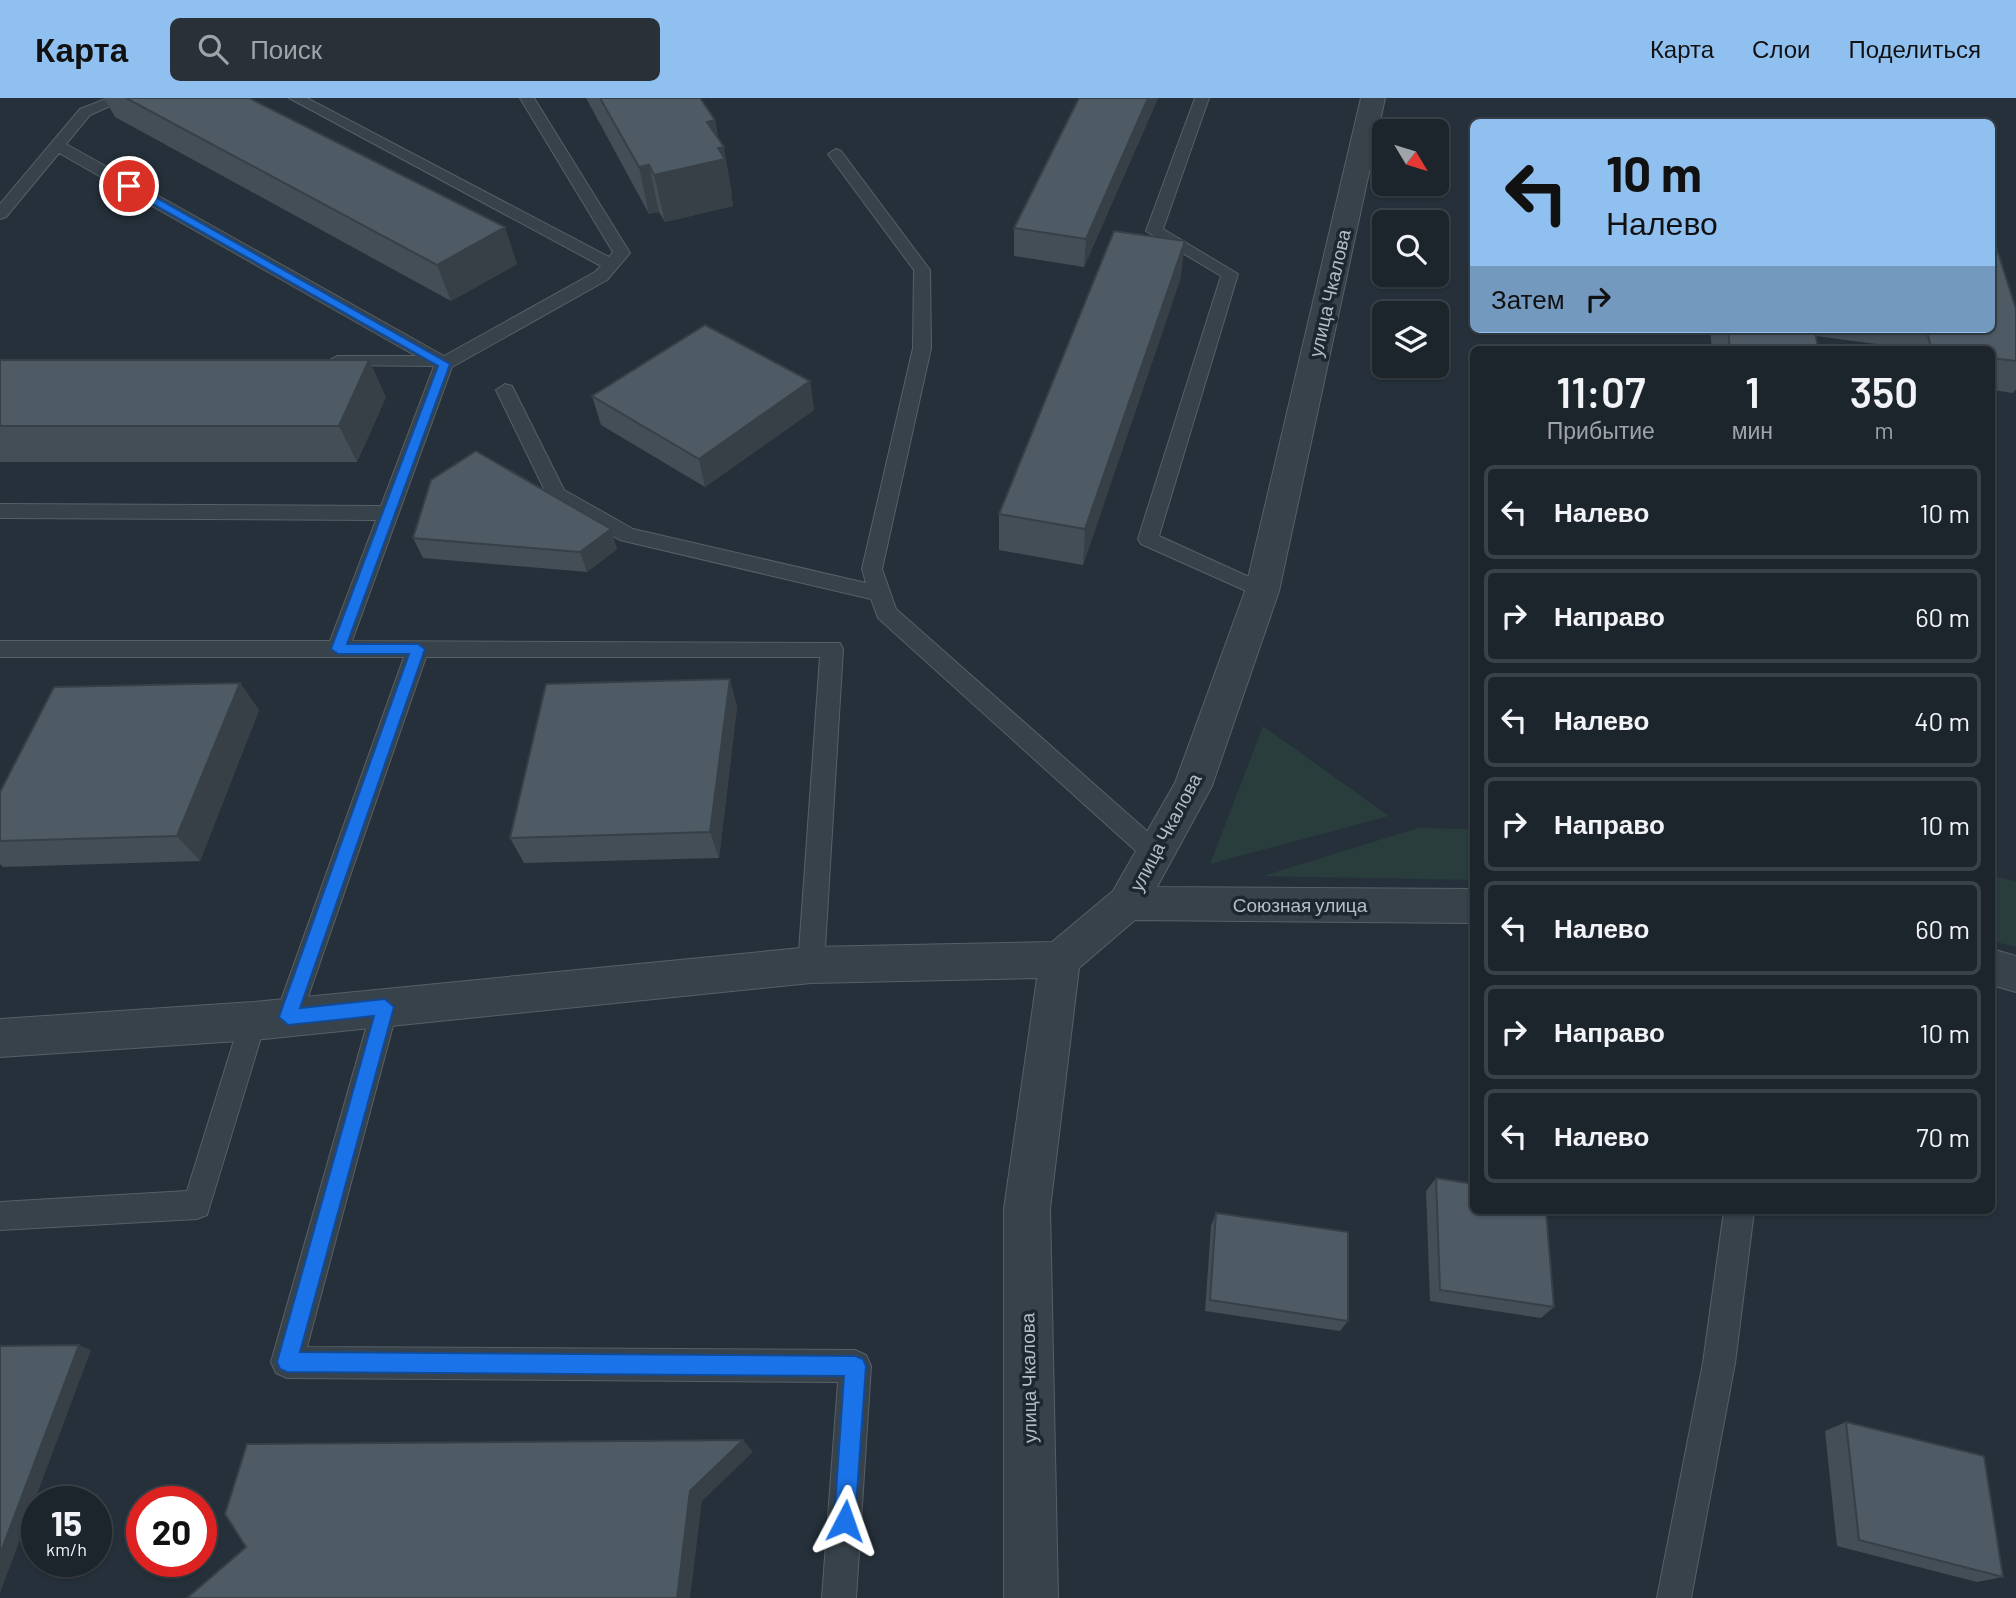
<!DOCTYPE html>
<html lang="ru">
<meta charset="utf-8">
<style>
body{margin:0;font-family:Barlow,sans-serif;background:#293038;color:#f1f3f6;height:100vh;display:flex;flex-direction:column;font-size:26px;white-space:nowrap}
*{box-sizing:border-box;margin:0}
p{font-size:23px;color:#a0a4a9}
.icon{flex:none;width:38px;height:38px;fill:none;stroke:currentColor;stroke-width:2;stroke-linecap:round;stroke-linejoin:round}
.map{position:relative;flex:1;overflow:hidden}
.panel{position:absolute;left:1470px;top:248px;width:525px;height:868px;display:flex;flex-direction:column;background:#1c242c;border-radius:10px;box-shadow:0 2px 5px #0004,0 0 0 2px #3a4148}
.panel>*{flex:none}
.guide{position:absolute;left:1470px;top:21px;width:525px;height:214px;border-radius:10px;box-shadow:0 2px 5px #0004,0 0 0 2px #3a4148;background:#90c0ef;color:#111;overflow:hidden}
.needle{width:46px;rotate:128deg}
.controls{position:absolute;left:1372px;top:21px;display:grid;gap:14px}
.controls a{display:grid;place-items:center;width:77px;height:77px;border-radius:10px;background:#1c242c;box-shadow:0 2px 5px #0004,0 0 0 2px #3a4148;font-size:35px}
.speed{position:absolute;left:21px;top:1388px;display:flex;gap:14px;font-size:35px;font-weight:700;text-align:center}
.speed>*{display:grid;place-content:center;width:91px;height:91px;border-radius:50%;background:#1c242c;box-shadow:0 2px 5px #0004,0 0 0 2px #3a4148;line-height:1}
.speed small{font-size:18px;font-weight:400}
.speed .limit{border:10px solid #d22;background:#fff;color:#111}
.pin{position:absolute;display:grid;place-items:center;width:60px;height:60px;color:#fff;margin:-30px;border:4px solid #fff;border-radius:50%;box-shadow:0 2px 7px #0007}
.me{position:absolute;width:77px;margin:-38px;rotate:4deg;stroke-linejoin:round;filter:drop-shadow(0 0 5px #0008)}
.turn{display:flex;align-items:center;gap:24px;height:147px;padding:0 21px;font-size:32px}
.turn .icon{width:91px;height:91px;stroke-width:2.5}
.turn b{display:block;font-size:49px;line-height:60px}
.then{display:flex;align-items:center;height:66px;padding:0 21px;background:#0003;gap:14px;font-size:26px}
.eta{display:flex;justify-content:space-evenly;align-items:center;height:119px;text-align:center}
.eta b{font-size:42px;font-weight:600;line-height:49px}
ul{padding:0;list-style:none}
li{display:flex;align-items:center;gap:21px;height:94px;margin:0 14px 10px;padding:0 7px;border:4px solid #3a4148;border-radius:10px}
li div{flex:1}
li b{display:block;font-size:26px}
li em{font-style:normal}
header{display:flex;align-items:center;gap:42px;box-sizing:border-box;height:98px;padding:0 35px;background:#90c0ef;color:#111}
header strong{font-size:33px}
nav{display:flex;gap:38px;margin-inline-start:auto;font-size:24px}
.search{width:490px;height:63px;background:#293038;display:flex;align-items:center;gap:18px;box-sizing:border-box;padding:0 24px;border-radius:10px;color:#a0a4a9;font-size:26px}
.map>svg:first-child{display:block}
</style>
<header>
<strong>Карта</strong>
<div class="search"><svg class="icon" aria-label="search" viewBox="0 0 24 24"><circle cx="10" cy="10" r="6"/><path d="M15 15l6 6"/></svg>Поиск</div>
<nav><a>Карта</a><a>Слои</a><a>Поделиться</a></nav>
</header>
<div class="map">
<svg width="2016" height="1500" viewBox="0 0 2016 1500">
<rect width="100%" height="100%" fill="#25303a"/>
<path fill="#283d3c" d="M1263,628L1389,718L1210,766Z
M1418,730L1473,731V782L1263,778Z
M1992,778L2016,783V849L1992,843Z"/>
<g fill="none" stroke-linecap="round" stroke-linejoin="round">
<defs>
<path id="lane" d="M108,0H128L90,17L66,46L444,258L595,174L601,168L289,0H307L609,159L613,154L520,0H534L630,155L607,182L452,269L352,543L840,545L843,551L824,867L820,875L811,878L802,875L798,867L820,559H426L301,919L297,927L288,931L279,927L275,919L404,559H0V543H330L376,422L0,420V406L381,408L434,268L331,267L328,263L337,258H416L59,55L6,119L0,121V106L80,11Z
M1195,0H1209L1163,131L1238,176L1159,438L1269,488L1273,493L1269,498L1262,500L1141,446L1138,441L1221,178L1146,133Z
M836,51L841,53L930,172L931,250L882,471L896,511L1165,749L1168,756L1165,763L1156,766L1147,763L878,520L871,501L620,442L549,401L496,292L505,286L512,288L564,392L633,431L866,485L862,471L913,250L914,172L828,56Z
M385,897L394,901L398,909L307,1249L855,1252L866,1257L871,1268L856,1500H822L838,1284L287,1280L276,1275L271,1264L372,909L376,901Z
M253,911L262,915L266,923L207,1117L197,1121L0,1132V1104L187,1093L240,923L244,915Z
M1724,1113H1754L1735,1265L1691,1500H1657L1703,1265Z"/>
<path id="street" d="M1361,0H1385L1279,493L1212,688L1157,789L1474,791V825L1135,822L1079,870L1050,1111L1058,1500H1004V1111L1037,880L811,885L253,942L0,959V921L253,904L811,849L1052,844L1113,793L1175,685L1245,493Z
M1992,851L2016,858V894L1992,887Z"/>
</defs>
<use href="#lane" stroke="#566068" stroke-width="2"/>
<use href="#street" stroke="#566068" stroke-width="2"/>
<use href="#lane" fill="#38424a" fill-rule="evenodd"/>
<use href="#street" fill="#38424a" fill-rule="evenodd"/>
</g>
<path fill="#434e57" d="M104,0H249L517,166L451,203L115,19Z
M586,0H700L715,22L718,40L732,96H731L733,108L665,124L659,114L649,116Z
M1079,0H1158L1084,169L1014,158V130Z
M1181,179L1083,467L999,452V416Z
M2016,211V291L2013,295L1992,292V252H1906V250L1816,238L1818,252H1712L1710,231H1992Z
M0,262L386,299L357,364H0Z
M810,283L814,312L705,389L601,327L592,298Z
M413,440L617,451L587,474L423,460Z
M240,585L259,612L200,763L3,769L0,766V694Z
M737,609L719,760L524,765L510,740Z
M1436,1080L1554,1209L1541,1220L1430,1203L1426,1093Z
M1216,1115L1348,1223L1340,1233L1205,1213L1211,1128Z
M1846,1324L2003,1479L1977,1484L1837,1448L1825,1333Z"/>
<path fill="#374047" d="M1148,0H1158L1084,169L1086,141Z
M715,22L720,50L724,49L732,96H731L733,108L665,124L654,77L707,24Z
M649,67L659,114L649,116L639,69Z
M505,129L517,166L451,203L437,167Z
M1185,143L1181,179L1083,467L1085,431Z
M369,262L386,299L357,364L339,328Z
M810,283L814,312L705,389L699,361Z
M611,431L617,451L587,474L580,454Z
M730,581L737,609L719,760L710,734Z
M240,585L259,612L200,763L177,738Z
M79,1247L91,1252L0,1495V1456Z
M743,1342L753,1354L702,1403L690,1500H677L690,1393Z"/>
<path fill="#4e5b65" stroke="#374047" stroke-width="2" d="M126,0H249L505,129L437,167Z
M600,0H700L715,22L707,24L724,49L718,50L725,61L654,77L649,67L639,69Z
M1079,0H1148L1086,141L1014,130Z
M1114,133L1185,143L1085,431L999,416Z
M1992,136L2016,211V263L1992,260V252H1932L1926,231H1992Z
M705,227L810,283L699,361L592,298Z
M1728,231H1815L1818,252H1730Z
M0,262H369L339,328H0Z
M476,353L611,431L580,454L413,440L431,382Z
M730,581L710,734L510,740L546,586Z
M240,585L177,738L0,743V694L54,589Z
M1436,1080L1474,1086V1113H1546L1554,1209L1440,1192Z
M1216,1115L1348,1134V1223L1210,1202Z
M79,1247L0,1456V1248Z
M1846,1324L1984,1358L2003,1479L1859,1442Z
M743,1342L690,1393L677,1500H187L246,1449L225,1416L247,1346Z"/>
<path fill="#1a73e8" stroke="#114b97" stroke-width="2" d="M125,86H132L450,266L347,546H418L425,551L300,910L385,901L394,909L300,1254L855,1258L863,1261L866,1268L855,1423L852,1430L845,1434L837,1430L834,1423L844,1278L287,1274L280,1271L277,1264L374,918L288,927L279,919L409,556H338L331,551L438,268L125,90Z"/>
<g text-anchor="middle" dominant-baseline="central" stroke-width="7" stroke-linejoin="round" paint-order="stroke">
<g font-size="19" fill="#b4bdc6" stroke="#1d272f">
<text transform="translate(1329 195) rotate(-77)">улица Чкалова</text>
<text transform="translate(1165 734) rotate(-62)">улица Чкалова</text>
<text x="1300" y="806">Союзная улица</text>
<text transform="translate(1028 1280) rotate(-91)">улица Чкалова</text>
</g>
</g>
</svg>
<div class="controls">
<a><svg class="needle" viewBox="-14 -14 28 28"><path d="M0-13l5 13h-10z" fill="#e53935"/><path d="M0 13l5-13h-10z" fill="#a0a4a9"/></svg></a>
<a><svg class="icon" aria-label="search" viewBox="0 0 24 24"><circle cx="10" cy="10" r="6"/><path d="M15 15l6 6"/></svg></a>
<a><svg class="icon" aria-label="layers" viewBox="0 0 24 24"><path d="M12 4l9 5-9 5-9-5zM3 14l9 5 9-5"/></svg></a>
</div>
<div class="speed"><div>15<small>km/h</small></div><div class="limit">20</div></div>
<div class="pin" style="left:129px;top:88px;background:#d93025"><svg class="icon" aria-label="arrive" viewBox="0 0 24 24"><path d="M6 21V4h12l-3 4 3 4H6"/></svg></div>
<svg class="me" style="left:845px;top:1423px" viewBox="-20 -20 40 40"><path d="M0-17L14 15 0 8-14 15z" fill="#1a73e8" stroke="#fff" stroke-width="4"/></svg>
<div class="guide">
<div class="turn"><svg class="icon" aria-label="left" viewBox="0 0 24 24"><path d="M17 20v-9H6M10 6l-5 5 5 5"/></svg><div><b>10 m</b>Налево</div></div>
<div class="then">Затем<svg class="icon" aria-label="right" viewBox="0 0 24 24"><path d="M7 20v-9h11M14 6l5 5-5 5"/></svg></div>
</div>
<section class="panel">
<div class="eta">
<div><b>11:07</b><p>Прибытие</p></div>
<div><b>1</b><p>мин</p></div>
<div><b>350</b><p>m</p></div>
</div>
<ul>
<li><svg class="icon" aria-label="left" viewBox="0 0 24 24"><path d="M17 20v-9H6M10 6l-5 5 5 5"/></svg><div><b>Налево</b></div><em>10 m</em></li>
<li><svg class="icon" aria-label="right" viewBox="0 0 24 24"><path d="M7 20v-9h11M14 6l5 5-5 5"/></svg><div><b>Направо</b></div><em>60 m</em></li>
<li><svg class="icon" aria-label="left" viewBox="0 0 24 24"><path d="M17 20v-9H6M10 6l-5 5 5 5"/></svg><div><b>Налево</b></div><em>40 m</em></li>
<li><svg class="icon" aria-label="right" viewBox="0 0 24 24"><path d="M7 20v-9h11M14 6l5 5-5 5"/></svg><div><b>Направо</b></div><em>10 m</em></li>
<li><svg class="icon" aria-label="left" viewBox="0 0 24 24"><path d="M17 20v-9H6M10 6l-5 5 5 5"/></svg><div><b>Налево</b></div><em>60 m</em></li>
<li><svg class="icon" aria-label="right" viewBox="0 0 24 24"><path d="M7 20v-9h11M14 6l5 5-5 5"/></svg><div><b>Направо</b></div><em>10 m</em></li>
<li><svg class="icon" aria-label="left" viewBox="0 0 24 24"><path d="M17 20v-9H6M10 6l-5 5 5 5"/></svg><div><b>Налево</b></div><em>70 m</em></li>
</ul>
</section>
</div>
